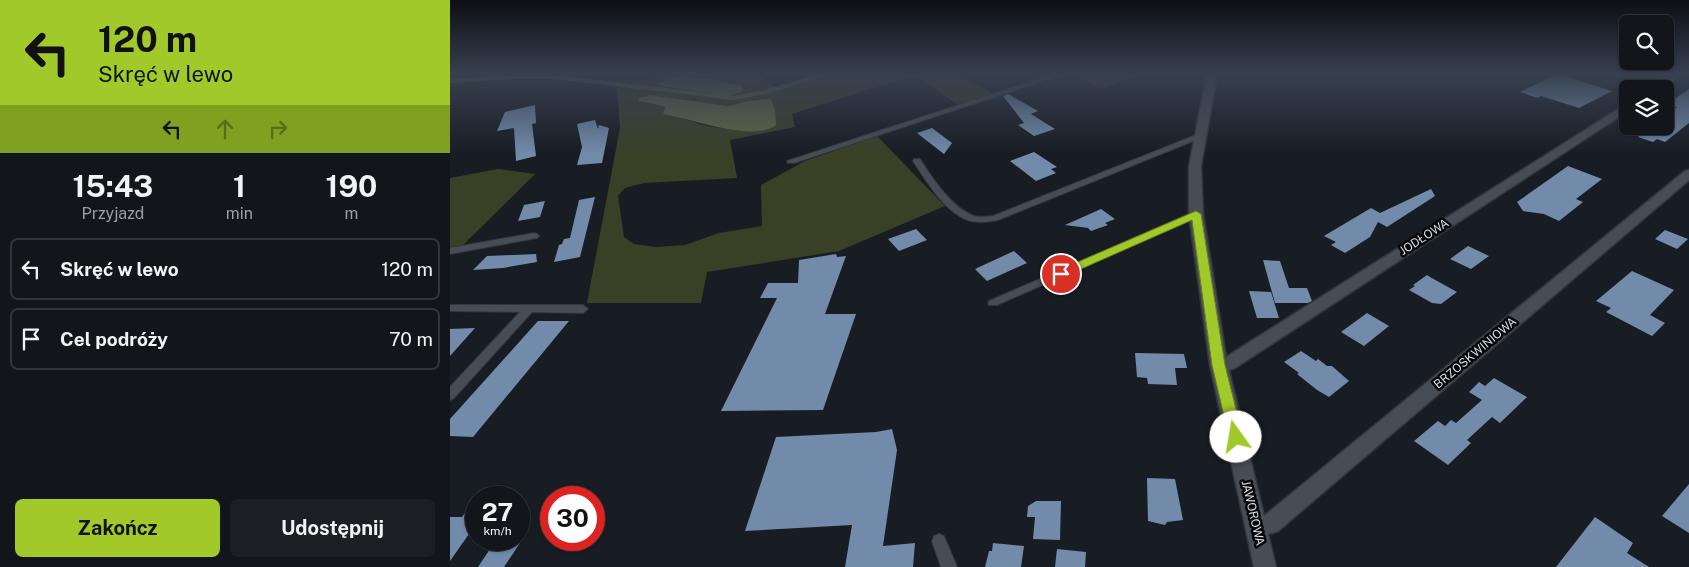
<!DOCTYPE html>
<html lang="pl">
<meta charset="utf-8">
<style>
body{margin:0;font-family:"Public Sans",sans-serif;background:#1b1f24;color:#f1f3f6;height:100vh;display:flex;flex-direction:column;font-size:19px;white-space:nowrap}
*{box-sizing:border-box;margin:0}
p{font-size:16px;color:#9c9fa3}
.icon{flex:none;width:28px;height:28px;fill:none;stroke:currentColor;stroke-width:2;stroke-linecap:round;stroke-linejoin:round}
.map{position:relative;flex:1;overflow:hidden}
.drawer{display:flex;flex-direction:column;background:#12161b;width:450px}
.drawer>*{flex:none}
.hud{background:#a1c929;color:#111;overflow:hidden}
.tools{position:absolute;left:1169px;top:15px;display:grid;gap:10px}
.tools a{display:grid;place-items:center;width:55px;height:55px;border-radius:8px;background:#12161b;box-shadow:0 1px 4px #0004,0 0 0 1px #31353a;font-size:25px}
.speed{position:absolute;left:15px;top:486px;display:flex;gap:10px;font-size:25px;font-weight:700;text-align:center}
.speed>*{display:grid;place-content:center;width:65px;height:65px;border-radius:50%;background:#12161b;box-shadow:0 1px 4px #0004,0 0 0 1px #31353a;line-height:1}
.speed small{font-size:12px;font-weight:400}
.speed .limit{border:8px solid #d22;background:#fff;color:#111}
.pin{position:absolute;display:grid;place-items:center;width:42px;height:42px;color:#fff;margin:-21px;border:2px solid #fff;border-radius:50%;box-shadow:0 1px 5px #0007}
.me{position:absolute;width:55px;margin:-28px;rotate:347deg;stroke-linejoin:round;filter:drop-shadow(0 0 4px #0008)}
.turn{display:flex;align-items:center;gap:18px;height:105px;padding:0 15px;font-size:22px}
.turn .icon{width:65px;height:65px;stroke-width:2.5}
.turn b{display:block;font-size:35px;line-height:42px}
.lanes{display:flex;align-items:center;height:48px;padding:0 15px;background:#0003;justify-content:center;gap:25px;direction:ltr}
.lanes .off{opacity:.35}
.eta{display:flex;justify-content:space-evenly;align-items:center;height:85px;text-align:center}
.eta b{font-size:30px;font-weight:700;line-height:35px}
.cta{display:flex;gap:10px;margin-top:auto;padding:10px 15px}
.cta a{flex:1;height:58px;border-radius:8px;background:#a1c929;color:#111;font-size:20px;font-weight:700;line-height:58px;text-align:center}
.cta a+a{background:#1b1f24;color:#f1f3f6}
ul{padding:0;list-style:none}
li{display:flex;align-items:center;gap:15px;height:62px;margin:0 10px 8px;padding:0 5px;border:2px solid #31353a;border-radius:8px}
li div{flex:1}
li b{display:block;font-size:19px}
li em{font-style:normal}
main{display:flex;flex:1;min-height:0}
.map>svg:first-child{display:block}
</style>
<main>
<section class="drawer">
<div class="hud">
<div class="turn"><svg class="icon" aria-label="left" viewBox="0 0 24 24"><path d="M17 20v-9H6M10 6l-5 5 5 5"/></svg><div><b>120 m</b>Skręć w lewo</div></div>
<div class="lanes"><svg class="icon" aria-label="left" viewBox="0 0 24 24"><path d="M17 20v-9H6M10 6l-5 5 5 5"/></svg><svg class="icon off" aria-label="ahead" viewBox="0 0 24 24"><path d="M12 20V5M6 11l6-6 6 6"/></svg><svg class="icon off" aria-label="right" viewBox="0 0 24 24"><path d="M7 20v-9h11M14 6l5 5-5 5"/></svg></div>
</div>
<div class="eta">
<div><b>15:43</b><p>Przyjazd</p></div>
<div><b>1</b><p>min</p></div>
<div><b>190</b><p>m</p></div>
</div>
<ul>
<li><svg class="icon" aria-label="left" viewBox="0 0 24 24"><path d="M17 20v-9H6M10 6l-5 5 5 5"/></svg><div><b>Skręć w lewo</b></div><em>120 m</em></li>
<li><svg class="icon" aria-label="arrive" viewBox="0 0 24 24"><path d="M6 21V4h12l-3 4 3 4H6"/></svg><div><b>Cel podróży</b></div><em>70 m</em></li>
</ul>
<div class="cta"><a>Zakończ</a><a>Udostępnij</a></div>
</section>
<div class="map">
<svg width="1239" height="567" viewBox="0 0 1239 567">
<rect width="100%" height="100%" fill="#181d24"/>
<path fill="#384126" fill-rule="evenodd" d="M216,74H308L325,88L373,74H508L549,97L513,108L466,76L426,87L342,114L345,127L280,140L287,178L194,183L175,188L168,196L174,237L184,244L206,247L235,245L269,233L312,226L311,185L355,161L427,136L495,206L389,251L257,272L251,303H137L170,128L167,87ZM231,77L261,79L282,82L288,94L281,96L236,90ZM201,95L279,106L309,99L299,131C280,129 258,128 240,121C231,118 224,115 214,114L217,107L189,101Z
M623,74H691L651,89Z
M48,169L85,174L9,249H0V178Z"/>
<path fill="#5e6a46" d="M231,77L261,79L292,86L293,91L281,96L211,86L207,84L219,78Z
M201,95L279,106L297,101L321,99L325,110L326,125C304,143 239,118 213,114L216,107L189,101V98Z"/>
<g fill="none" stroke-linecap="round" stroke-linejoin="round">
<path stroke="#5e6a46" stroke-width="4" d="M0,81L60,77H106L283,98L315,92L376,74"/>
</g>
<path fill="#728bab" d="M1107,74H1118L1120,78L1162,91L1129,108L1091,96L1087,98L1070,92Z
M1239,89V123L1215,142L1207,139L1203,142L1188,137L1202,126H1215V116L1227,107L1217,104Z
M558,94L588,111L581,114L605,129L584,136L568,125L574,123L553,96Z
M85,105L86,123L82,124L86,156L66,161L64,128L47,131L55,112Z
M145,120L148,129L149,125L159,128L152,163L127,165L132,147L127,124Z
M482,128L502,143L494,154L467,133Z
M584,152L607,167L601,169L606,173L586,181L560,161Z
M1118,166L1152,179L1126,199L1133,202L1109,221L1094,214L1073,211L1067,202Z
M981,189L985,196L937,227L928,222L920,237L895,253L881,245L886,242L874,236L921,208L930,213Z
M145,197L130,257L104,262L109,245L112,244L114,239L120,238L129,200Z
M95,201L90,217L68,221L74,205Z
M651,209L665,219L655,223L658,225L641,231L638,228L615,225Z
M466,229L477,240L449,251L438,239Z
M1215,230L1238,239L1227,249L1205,239Z
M1018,246L1039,256L1021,269L1000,259Z
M564,251L577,263L537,281L525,269Z
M86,254L87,262L53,268L23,270L37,256Z
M386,254L387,257L396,256L375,314H406L373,410L271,411L327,298H310L318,283H348L349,260Z
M813,260L830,261L839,288H857L862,301L858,303H825Z
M1182,271L1224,290L1200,315L1215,323L1202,336L1156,312L1161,308L1146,301Z
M977,275L980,277L1007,292L991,304L982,303L959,290L965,286L963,285Z
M799,291L821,292L829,318H807Z
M917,313L939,326L914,346L891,332Z
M88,321H119L23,437L0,436V419Z
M25,328L0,356V329Z
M851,351L866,361L868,359L877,366H882L899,381L879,397L867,390L847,374L849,373L834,362Z
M685,353L734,354L737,368H725L727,385L698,384L697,378L687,377Z
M1044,378L1077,397L1050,423L1042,417L1017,440L1021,443L998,465L964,441L988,421L995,426L1001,420L1006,423L1032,400L1019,392L1029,382L1035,386Z
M442,429L447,450L433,546L465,543L463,567H395L402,525L295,531L326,437L426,432Z
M697,478L725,479L733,520L717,522L715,525L698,521Z
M1239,484V533L1212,516Z
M26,498V524L0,561V517H12Z
M586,501H611L610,540L583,539L585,517H577L578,506Z
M1145,517L1183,543L1177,553L1199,567H1106Z
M46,540H72L54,567H28Z
M543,543L574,546L571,567H535L539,551H542Z
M607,549L636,552L635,567H605Z"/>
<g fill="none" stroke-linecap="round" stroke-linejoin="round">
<defs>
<path id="service" d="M604,74H614L344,163H338L337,161Z
M746,135H752L753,137L548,220C539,222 529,223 520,221C495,213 477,182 463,161L464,159H470C482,178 502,208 524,216C530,218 537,216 543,216Z
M746,211L749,212L750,214L749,216L547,305H539L538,303L539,301Z
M84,233L87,234L89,236L87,238L0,254V248Z
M0,305H133L138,309L133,313L82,312L4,398L0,400V387L70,312L0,311Z
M489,534L494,536L507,567H491L482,541L484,536Z"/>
<path id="minor" d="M757,74H767L751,166L753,214L776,357L1178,103V111L785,368L779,370L814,516L1235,171L1239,170V180L828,531L818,534L826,567H804L760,365L739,214V166Z
M1220,74H1232L1212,89H1200Z"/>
</defs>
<use href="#service" stroke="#33363c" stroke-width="2"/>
<use href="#minor" stroke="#33363c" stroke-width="3"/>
<use href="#service" fill="#474d55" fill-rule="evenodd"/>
<use href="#minor" fill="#474d55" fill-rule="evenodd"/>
</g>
<linearGradient id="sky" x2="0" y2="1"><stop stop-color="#0d1014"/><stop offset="0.48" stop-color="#374050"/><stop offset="1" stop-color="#374050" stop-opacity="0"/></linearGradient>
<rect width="1239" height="154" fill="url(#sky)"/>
<path fill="#a1c929" stroke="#69831b" d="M746,211L751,214L775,365L793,437L791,441L786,443L781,441L779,437L762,365L742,220L615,276L611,277L605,274L607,271Z"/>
<g text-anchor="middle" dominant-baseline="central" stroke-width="5" stroke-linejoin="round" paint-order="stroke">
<g font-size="12" fill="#d9dde2" stroke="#05070a">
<text transform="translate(974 237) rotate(-33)">JODŁOWA</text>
<text transform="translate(1025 353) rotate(-40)">BRZOSKWINIOWA</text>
<text transform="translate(803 513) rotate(77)">JAWOROWA</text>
</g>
</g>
</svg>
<div class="tools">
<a><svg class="icon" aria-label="search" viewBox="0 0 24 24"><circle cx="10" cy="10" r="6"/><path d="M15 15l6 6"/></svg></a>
<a><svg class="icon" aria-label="layers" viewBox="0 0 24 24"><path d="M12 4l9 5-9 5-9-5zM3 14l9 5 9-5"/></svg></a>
</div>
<div class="speed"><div>27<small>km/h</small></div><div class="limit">30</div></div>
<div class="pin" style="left:611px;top:274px;background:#d93025"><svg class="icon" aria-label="arrive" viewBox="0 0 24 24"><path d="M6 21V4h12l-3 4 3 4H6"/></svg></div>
<svg class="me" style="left:786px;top:437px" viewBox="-20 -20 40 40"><circle r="19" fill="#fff"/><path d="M0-13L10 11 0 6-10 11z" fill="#a1c929"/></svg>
</div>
</main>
